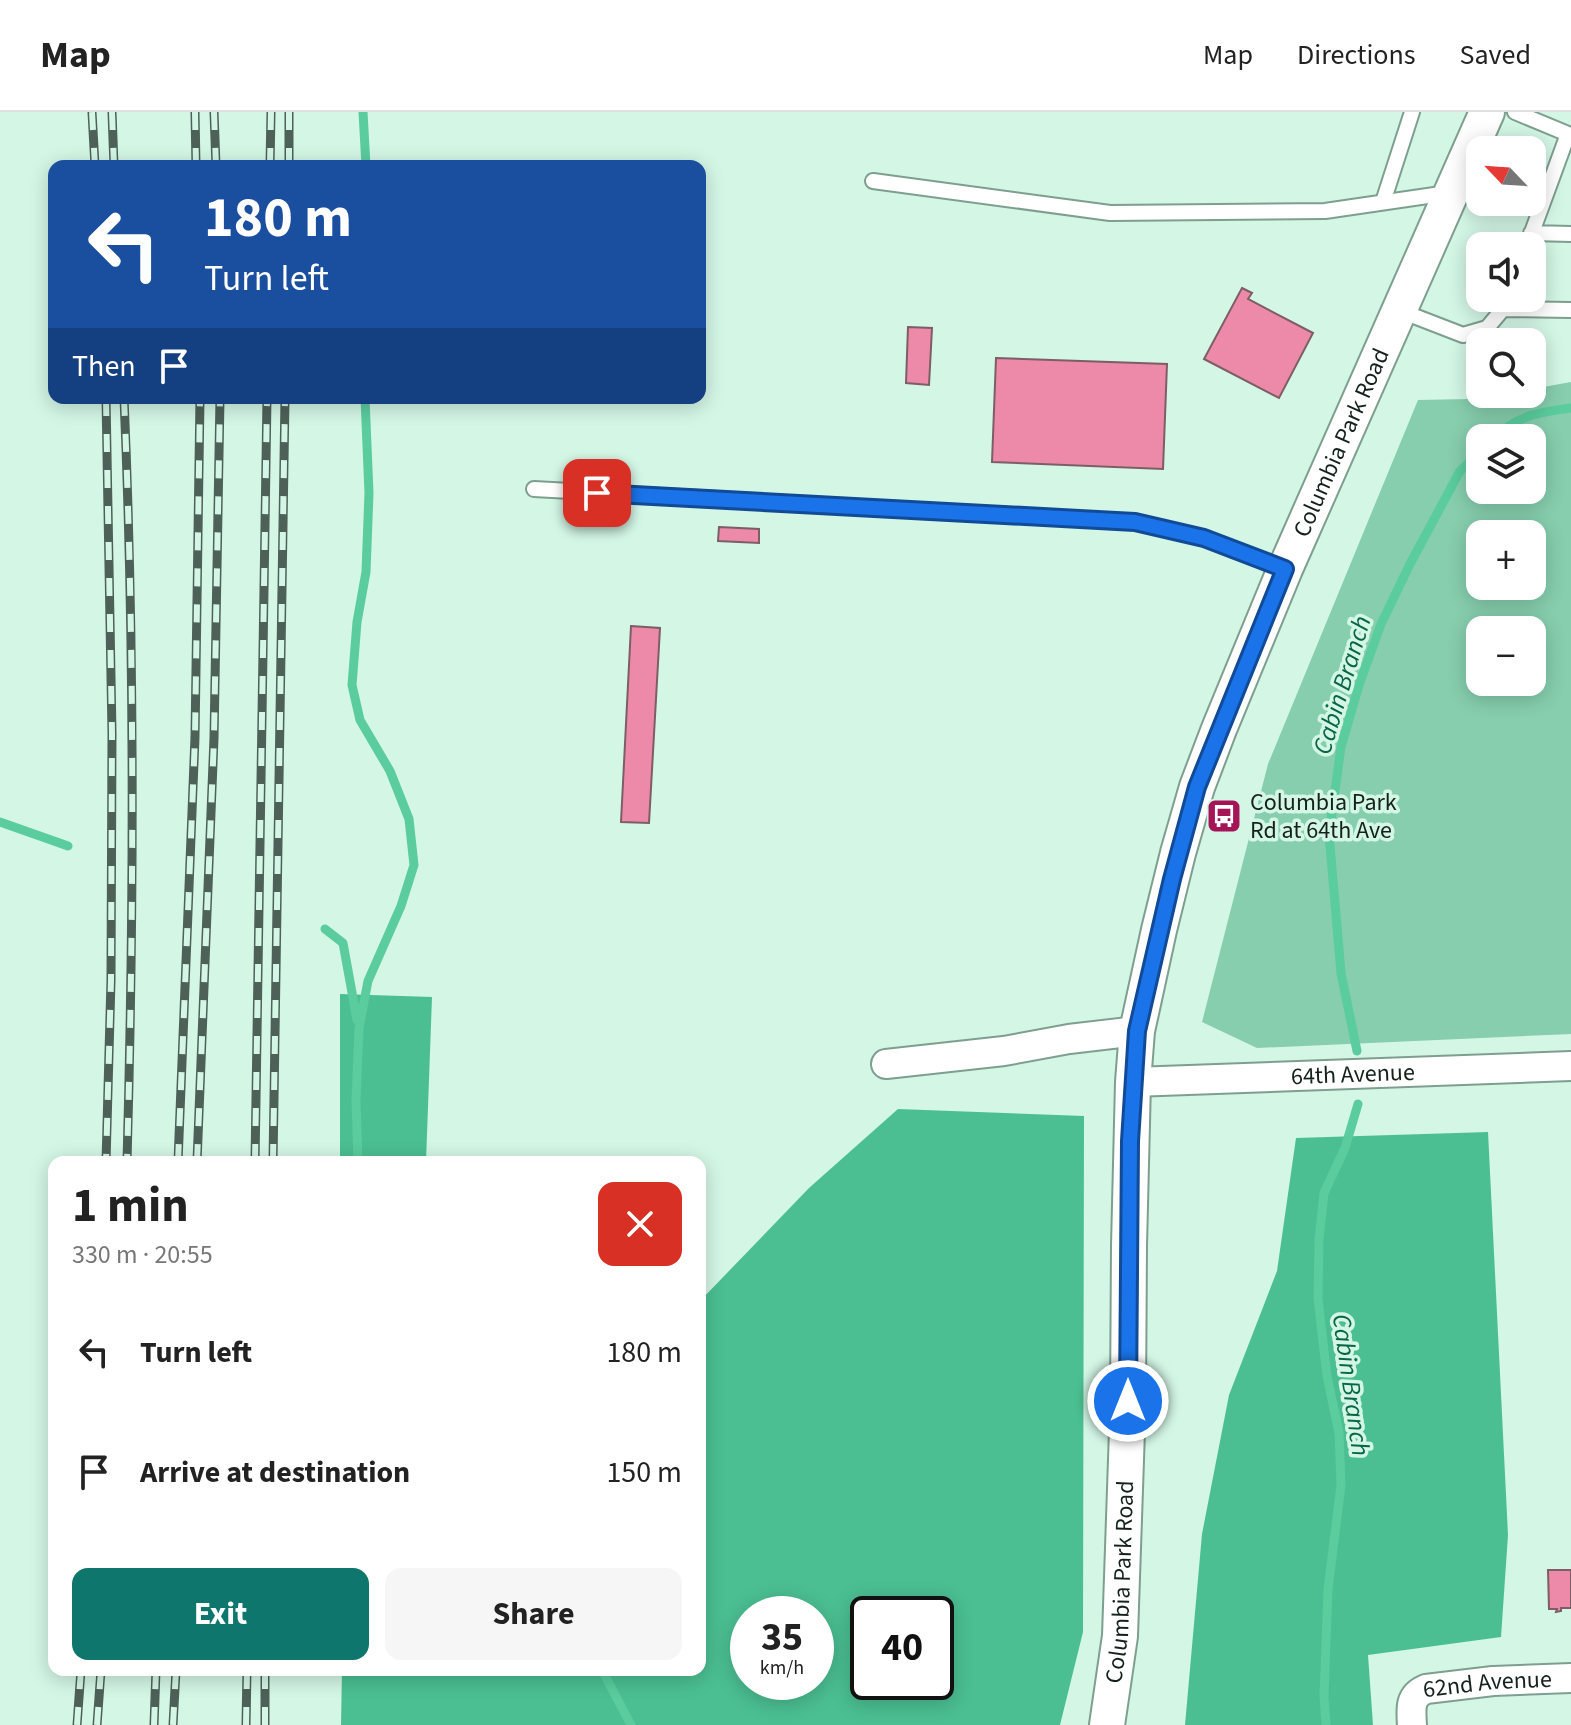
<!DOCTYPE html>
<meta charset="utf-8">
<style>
body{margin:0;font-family:"Source Sans 3",sans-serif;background:#f6f6f6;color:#222;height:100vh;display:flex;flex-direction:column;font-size:30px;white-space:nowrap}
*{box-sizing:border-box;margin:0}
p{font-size:26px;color:#767676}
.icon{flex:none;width:44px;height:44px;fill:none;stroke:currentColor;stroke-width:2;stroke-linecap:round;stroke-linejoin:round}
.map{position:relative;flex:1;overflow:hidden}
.drawer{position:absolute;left:48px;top:1044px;width:658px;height:520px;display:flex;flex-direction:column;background:#fff;border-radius:16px;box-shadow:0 4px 20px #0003}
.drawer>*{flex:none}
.guide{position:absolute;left:48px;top:48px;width:658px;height:244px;border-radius:16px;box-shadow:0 4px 20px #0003;background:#1a4fa0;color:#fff;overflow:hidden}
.needle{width:52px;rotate:295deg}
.tools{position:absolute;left:1466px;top:24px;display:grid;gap:16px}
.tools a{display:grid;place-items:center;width:80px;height:80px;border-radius:16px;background:#fff;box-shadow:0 4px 20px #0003;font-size:40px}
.speed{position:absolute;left:730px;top:1484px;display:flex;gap:16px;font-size:40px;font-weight:700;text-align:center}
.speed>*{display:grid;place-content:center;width:104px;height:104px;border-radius:50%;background:#fff;box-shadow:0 4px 20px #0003;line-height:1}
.speed small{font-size:20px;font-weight:400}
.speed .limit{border:4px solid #111;border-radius:12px;background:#fff;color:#111}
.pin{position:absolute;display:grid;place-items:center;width:68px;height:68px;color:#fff;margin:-34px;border-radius:16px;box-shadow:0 4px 12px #0006}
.me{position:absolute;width:88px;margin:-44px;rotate:0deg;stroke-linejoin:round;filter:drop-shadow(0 0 6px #0008)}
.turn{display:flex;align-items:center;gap:28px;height:168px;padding:0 24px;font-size:36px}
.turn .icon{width:104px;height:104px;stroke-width:2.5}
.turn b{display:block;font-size:56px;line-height:68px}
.then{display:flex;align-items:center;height:76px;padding:0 24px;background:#0003;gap:16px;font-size:30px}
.round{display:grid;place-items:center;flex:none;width:84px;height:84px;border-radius:16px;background:#f6f6f6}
.summary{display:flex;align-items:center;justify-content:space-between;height:136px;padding:0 24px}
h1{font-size:48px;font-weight:700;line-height:60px}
.cta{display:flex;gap:16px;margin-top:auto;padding:16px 24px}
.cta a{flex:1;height:92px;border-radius:16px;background:#0f766e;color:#fff;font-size:32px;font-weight:700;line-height:92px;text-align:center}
.cta a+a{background:#f6f6f6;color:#222}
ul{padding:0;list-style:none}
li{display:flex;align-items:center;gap:24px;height:120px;padding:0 24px}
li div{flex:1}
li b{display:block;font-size:30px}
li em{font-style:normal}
header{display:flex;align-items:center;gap:48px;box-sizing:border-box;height:112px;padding:0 40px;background:#fff;border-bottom:2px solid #e0e0e0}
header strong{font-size:38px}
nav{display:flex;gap:44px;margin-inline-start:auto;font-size:28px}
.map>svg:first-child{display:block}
</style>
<header>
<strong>Map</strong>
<nav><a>Map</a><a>Directions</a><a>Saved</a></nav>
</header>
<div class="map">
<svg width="1571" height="1613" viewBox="0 0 1571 1613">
<rect width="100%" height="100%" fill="#d3f6e5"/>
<path fill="#86ceae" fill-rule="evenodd" d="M1571,270V922L1257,936L1202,910L1268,652L1418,288L1469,287L1501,282H1532V277ZM1480,326H1532V378H1480ZM1532,422V474H1480V422ZM1532,518V570H1480V518Z"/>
<path fill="#4bbf92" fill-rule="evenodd" d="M340,882L432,885L426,1050H340Z
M898,997L1084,1004L1083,1520L1060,1613H341L342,1558H700V1189L809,1076ZM748,1502H816V1570H748ZM868,1502H936V1570H868Z
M1488,1020L1508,1423L1501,1525L1368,1543L1373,1613H1185L1202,1422L1229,1283L1277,1159L1296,1026Z"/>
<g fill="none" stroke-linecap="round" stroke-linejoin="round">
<path stroke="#5acc9e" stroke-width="9" d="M363,0L366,54
M1494,326C1518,303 1540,300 1571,296
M0,710L68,734
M325,817L343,831L357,908
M1357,939L1341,861L1329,722L1341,635L1359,573L1381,512L1410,452L1460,359L1480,340
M358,1050L356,989L359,916L368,869L401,794L414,753L409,707L390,659L360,608L352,573L357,510L366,460L369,381L365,286
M602,1558L631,1613
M1326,1613L1324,1584L1328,1477L1341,1373L1339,1321L1327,1264L1318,1187L1319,1127L1324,1081L1345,1036L1358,992"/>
</g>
<path fill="#ed8aa9" stroke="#7d5d66" stroke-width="2" d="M1242,176L1252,181L1248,187L1313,221L1279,286L1204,247Z
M908,215L932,216L929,273L906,271Z
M996,246L1167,252L1163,357L992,350Z
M719,415L759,417V431L718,429Z
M631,514L660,516L649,711L621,710Z
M1548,1458H1571V1496H1561V1499L1556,1500L1557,1497H1549Z"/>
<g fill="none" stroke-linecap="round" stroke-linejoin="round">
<defs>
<path id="service" d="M1515,0L1568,22L1527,134
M873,69L1110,101L1325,99L1448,81
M1383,90L1412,0
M1531,121L1571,122
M1503,197L1571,198
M1401,199L1463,223L1487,216L1503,197L1507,186
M534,377L1135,410L1204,426L1285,457"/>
<g id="minor">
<path d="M886,952L1004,939L1069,927L1137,919"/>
<path id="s1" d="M1133,970L1571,954"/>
<path id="s2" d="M1412,1613C1411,1597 1409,1584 1426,1577L1493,1569L1571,1566"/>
</g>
<g id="tertiary">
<path id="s3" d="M1107,1613L1120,1524L1128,1289L1129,1134L1133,970L1137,919L1159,818L1178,741L1197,675L1219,617L1285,457L1487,0"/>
</g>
</defs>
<use href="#service" stroke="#7e9f8f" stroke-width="18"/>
<use href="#minor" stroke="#7e9f8f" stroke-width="32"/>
<use href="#tertiary" stroke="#7e9f8f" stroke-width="38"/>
<use href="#service" stroke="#fff" stroke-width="14"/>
<use href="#minor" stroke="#fff" stroke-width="28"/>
<use href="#tertiary" stroke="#fff" stroke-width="34"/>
<defs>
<path id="rail" d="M92,0L95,54
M112,0L114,54
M195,0L196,54
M214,0L216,54
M270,54L271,0
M289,54V0
M106,286L112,621L111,868L106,1050
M124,286C135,540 134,795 127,1050
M178,1050L195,625L200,286
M197,1050L214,626L220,286
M255,1050L267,286
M273,1050L285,286
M77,1613L81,1558
M97,1613L101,1558
M154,1613L156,1558
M173,1613L176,1558
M246,1613L247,1558
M265,1613V1558"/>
</defs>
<use href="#rail" stroke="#4e6158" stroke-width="9"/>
<use href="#rail" stroke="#d3f6e5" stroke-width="6" stroke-dasharray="18" stroke-linecap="butt"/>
</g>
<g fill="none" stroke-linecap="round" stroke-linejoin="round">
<defs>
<path id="route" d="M597,381L1135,410L1204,426L1285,457L1197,675L1172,767L1137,919L1130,1029L1128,1289"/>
</defs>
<use href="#route" stroke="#114b97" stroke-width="20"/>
<use href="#route" stroke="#1a73e8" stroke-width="14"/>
</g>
<defs>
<symbol id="bus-square" viewBox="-11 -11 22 22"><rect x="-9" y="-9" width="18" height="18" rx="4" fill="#a41457" stroke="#d3f6e5"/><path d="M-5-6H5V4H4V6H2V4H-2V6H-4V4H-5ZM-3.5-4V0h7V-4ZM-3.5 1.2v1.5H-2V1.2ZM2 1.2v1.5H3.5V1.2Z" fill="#fff"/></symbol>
</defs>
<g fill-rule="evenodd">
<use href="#bus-square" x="1204" y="684" width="40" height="40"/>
</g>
<g text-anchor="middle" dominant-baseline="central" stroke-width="7" stroke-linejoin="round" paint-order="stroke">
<g font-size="24" fill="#15221c" stroke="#d3f6e5">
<text stroke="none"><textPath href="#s3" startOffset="1320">Columbia Park Road</textPath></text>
<text stroke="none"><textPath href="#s1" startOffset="220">64th Avenue</textPath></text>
<text stroke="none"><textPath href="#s3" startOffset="144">Columbia Park Road</textPath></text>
<text stroke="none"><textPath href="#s2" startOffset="104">62nd Avenue</textPath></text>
</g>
<g font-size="24" fill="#15221c" stroke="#d3f6e5" text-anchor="start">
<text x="1250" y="690">Columbia Park<tspan x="1250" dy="28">Rd at 64th Ave</tspan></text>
</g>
<g font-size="26" font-style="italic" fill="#096548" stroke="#d3f6e5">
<text transform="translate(1342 573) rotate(-73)">Cabin Branch</text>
<text transform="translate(1351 1273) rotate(82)">Cabin Branch</text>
</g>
</g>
</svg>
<div class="tools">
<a><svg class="needle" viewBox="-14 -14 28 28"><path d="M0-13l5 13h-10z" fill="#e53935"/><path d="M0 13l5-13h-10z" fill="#767676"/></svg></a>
<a><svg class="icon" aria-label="sound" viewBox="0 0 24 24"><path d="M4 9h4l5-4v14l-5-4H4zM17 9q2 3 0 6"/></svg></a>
<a><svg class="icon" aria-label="search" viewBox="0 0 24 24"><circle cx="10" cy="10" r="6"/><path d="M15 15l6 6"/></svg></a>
<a><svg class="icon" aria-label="layers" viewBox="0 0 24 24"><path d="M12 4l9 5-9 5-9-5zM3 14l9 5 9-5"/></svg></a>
<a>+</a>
<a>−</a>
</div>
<div class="speed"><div>35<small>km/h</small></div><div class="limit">40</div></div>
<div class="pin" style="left:597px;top:381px;background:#d93025"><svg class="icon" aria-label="arrive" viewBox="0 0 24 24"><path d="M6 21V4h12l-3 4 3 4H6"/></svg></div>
<svg class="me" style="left:1128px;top:1289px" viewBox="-20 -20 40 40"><circle r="17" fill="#1a73e8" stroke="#fff" stroke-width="3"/><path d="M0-11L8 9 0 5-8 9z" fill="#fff"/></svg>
<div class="guide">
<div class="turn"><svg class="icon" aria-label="left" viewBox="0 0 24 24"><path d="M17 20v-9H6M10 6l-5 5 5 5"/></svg><div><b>180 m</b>Turn left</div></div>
<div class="then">Then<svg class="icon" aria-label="arrive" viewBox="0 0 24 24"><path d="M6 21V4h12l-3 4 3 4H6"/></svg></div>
</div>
<section class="drawer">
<div class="summary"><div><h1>1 min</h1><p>330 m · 20:55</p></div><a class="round" style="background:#d93025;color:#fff"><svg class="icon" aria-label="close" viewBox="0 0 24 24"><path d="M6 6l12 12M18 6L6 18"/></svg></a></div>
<ul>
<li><svg class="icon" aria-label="left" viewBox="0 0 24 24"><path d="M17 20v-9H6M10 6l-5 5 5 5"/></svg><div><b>Turn left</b></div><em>180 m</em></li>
<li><svg class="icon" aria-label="arrive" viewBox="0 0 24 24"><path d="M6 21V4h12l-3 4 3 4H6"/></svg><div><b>Arrive at destination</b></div><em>150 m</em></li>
</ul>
<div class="cta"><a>Exit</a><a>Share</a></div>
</section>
</div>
